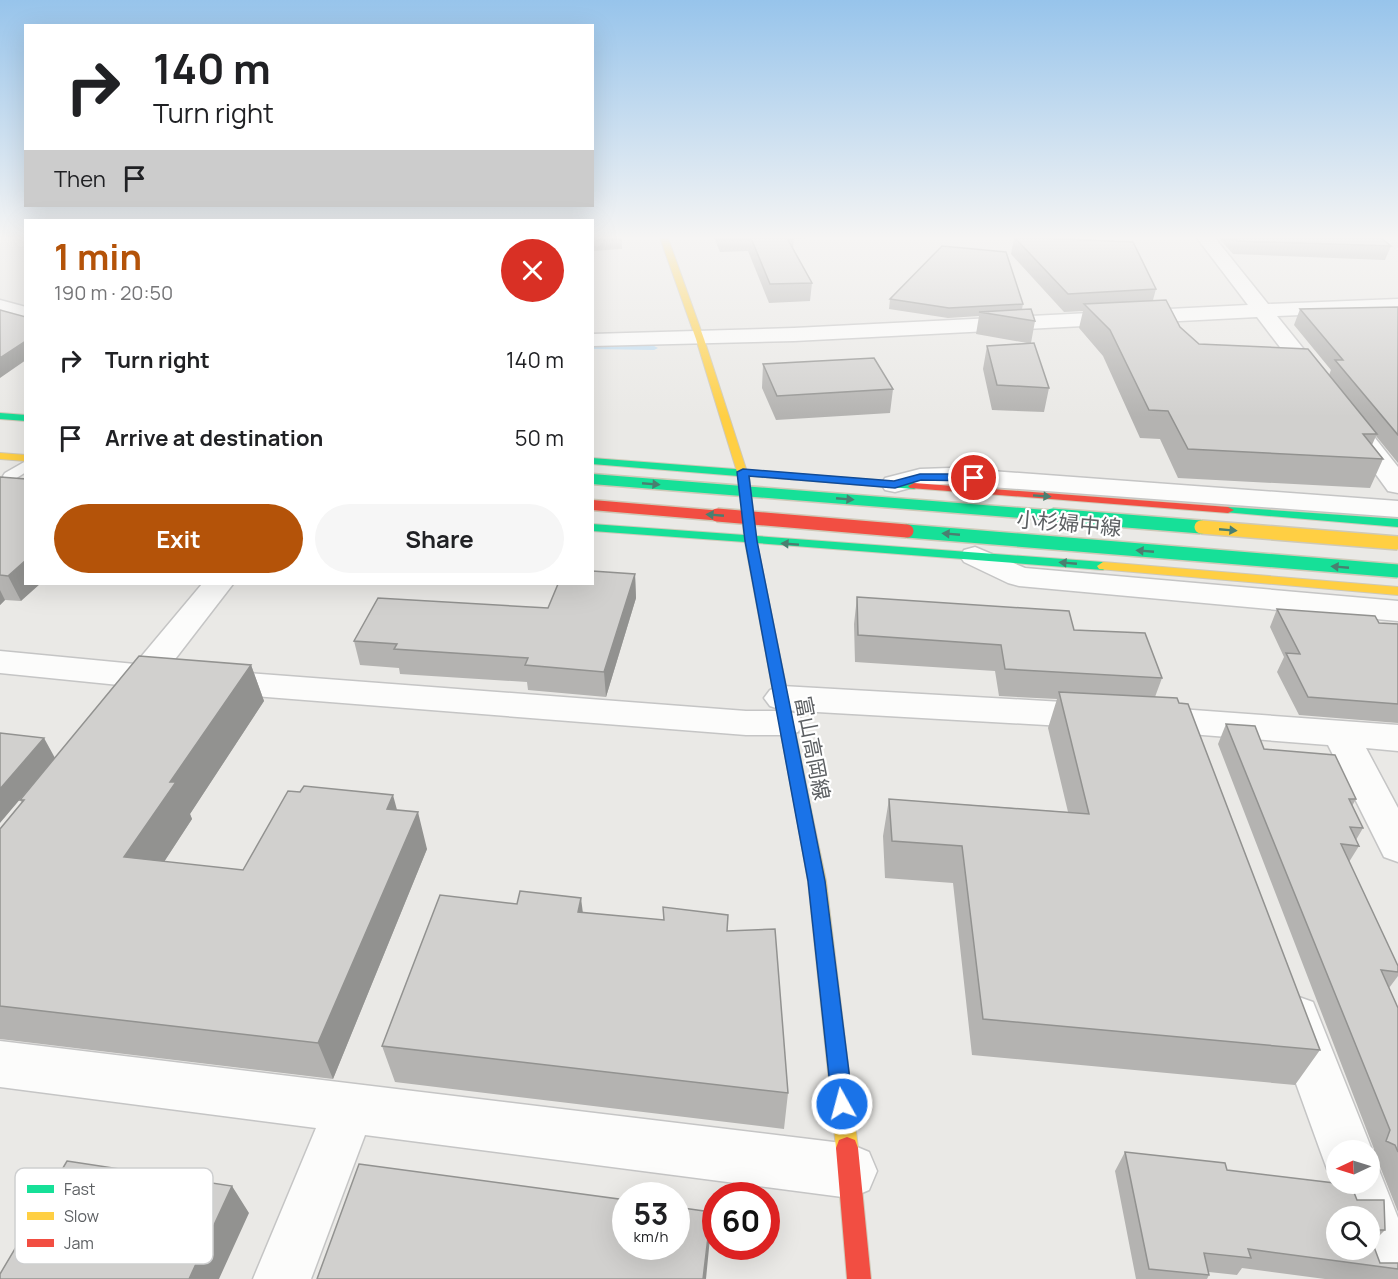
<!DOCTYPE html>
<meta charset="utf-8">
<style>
body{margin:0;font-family:Manrope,"Noto Sans JP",sans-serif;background:#f6f6f6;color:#202124;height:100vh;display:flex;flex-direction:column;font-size:22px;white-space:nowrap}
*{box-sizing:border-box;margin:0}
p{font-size:20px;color:#757577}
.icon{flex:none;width:33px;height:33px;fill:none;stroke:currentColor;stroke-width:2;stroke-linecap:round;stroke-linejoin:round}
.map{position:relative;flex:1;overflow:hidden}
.sheet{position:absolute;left:24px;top:219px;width:570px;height:366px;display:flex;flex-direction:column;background:#fff;border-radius:0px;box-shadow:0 6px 24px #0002}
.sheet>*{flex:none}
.hud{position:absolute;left:24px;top:24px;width:570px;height:183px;border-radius:0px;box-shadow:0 6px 24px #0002;background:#fff;color:#202124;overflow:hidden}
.needle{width:39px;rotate:266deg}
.buttons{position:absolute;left:1326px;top:1140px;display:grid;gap:12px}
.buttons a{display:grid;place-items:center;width:54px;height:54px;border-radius:50%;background:#fff;box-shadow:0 6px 24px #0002;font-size:30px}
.speed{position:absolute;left:612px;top:1182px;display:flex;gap:12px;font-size:30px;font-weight:700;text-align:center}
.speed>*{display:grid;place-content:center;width:78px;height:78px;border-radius:50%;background:#fff;box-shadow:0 6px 24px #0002;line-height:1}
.speed small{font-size:15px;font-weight:400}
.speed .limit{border:9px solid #d22;background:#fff;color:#111}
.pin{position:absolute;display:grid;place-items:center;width:51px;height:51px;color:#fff;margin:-26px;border:3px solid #fff;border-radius:50%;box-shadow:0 2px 6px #0007}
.me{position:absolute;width:66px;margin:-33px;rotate:353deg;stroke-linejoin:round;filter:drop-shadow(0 0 4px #0008)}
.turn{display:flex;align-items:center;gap:21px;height:126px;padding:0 30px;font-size:27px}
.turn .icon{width:78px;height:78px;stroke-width:2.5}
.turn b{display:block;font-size:42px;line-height:51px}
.then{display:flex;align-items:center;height:57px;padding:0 30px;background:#0003;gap:12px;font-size:22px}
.round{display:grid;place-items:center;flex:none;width:63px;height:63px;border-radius:32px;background:#f6f6f6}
.headline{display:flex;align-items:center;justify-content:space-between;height:102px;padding:0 30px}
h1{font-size:36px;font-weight:700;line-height:45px;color:#b45309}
.cta{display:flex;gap:12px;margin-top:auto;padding:12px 30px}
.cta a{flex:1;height:69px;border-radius:36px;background:#b45309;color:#fff;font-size:24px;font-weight:700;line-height:69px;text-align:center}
.cta a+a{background:#f6f6f6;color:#202124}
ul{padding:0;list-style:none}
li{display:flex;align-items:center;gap:18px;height:78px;padding:0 30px}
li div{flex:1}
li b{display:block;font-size:22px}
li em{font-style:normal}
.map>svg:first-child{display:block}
</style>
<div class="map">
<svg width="1398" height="1279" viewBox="0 0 1398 1279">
<rect width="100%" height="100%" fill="#eae9e6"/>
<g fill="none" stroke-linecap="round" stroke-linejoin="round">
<path fill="#bfdbef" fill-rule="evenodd" d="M592,345L654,346L658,348L654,350L592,349Z"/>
<defs>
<path id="lane" d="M26,461V472L15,479H5L3,476L5,473Z"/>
<path id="street" d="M1197,238H1215L1268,304L1398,299V311L1277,316L1331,383L1327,388L1319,390L1311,388L1257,317L794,341L592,346V334L794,328L1248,305Z
M0,300L26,307V319L0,312Z
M1355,422L1364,424L1398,467V493L1388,491L1343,429L1346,424Z
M950,468L1398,501V517L950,484L921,485L895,492L885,490L881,484L885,478L920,469Z
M975,547L1025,568L1398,601V621L1019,586L1008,583L964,562L960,556L964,550Z
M202,584H233L169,667L746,711H785L798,714L803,723L798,732L785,735H746L153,688C144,700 136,700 122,696L117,688L119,685L0,673V651L135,664Z
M782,686L1097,704L1110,707L1115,716L1110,725L1097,728L782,710L770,706L764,698L770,690Z
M1152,707L1398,725V751L1366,748L1398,808V862L1384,857L1328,745L1152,731L1139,728L1134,719L1139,710Z
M1296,996L1313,1002L1372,1150L1370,1157V1150H1336V1184H1370V1162L1377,1165L1398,1218V1279H1364L1354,1250H1370V1216H1342L1331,1184L1336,1172L1327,1169L1320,1150L1272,1017L1279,1002Z
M0,1041L850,1144L869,1152L877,1171L869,1190L850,1198L365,1135L311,1279H253L316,1128L0,1087Z"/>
<path id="fast" d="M0,413L26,415V421L0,419Z
M592,458L914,483L920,486L914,489L749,476L756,536L1103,562L1109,566L1103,570L757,543L813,819L811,823L805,825L799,823L797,819L745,542L592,531V524L744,535L738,476L592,464Z
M1228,507L1398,519V527L1224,512L1222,510Z"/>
<path id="slow" d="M660,238H668L704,339L748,475L747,477H739L738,475L696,339Z
M0,453L26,455V461L0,459Z
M1103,562L1398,587V595L1099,569L1097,566Z
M805,813L811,815L813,819L826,881L858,1148L855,1156L847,1159L839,1156L836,1148L808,881L797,819L799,815Z"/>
<path id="jam" d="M914,483L1228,507L1234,510L1228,513L910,488L908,486Z
M847,1137L855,1140L858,1148L871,1279H847L836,1148L839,1140Z"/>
</defs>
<use href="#lane" stroke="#c5c5c5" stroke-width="3"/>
<use href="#street" stroke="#c5c5c5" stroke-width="3"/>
<use href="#fast" stroke="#cfc9b7" stroke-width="2"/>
<use href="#slow" stroke="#cfc9b7" stroke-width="2"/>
<use href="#jam" stroke="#cfc9b7" stroke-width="2"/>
<use href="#lane" fill="#fcfcfb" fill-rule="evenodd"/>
<use href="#street" fill="#fcfcfb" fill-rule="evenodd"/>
<use href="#fast" fill="#16e098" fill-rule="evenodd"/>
<use href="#slow" fill="#ffcf43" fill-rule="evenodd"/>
<use href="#jam" fill="#f24e42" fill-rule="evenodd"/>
<defs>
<path id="rail" d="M1385,238L1398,249"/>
</defs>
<use href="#rail" stroke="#e2e2e2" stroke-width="4.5"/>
<use href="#rail" stroke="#fff" stroke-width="3" stroke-dasharray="8" stroke-linecap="butt"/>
<defs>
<path id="fast-bridge-far1" d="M592,479L1071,517"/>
<path id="fast-bridge" d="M1052,515L1201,527
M907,531L1398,571"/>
<path id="slow-bridge" d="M1201,527L1398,543"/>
<path id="jam-bridge-far1" d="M592,505L735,517"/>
<path id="jam-bridge" d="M717,515L907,531"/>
</defs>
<use href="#fast-bridge-far1" stroke="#cfc9b7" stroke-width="13" stroke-linecap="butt"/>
<use href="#fast-bridge" stroke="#cfc9b7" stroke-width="16" stroke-linecap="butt"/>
<use href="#slow-bridge" stroke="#cfc9b7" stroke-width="16" stroke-linecap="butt"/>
<use href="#jam-bridge-far1" stroke="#cfc9b7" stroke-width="13" stroke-linecap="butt"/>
<use href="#jam-bridge" stroke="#cfc9b7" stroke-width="16" stroke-linecap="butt"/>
<use href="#fast-bridge-far1" stroke="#16e098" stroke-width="10"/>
<use href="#fast-bridge" stroke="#16e098" stroke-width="13"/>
<use href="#slow-bridge" stroke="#ffcf43" stroke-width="13"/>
<use href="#jam-bridge-far1" stroke="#f24e42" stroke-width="10"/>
<use href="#jam-bridge" stroke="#f24e42" stroke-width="13"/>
</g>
<path fill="#b4b3b1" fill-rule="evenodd" d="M592,238H622V249L592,251Z
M714,238H809L794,239L793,248L812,283L810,301L769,303L748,251L720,252Z
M1014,238H1039L1156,289L1153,300L1180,327L1199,344L1329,375L1331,370L1294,325L1300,309L1398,307V463L1376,436L1372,445L1383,459L1370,488L1178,478L1160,439L1140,438L1103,356L1079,328L1083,311L1064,312L1011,254Z
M1219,238H1381L1391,246L1385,260L1233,254Z
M890,299L1023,304L1022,309L1035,321L1031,343L1049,388L1044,412L992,410L983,369L987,346L1027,343L976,334L979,316L948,318L889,309Z
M763,364L893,389L890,413L776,420L762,388Z
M0,477L21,601L5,600L0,605Z
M635,574L636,598L606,697L528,690L527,682L400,674L399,668L360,665L354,641L548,608Z
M857,597L1074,630L1162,678L1155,697L1320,1050L1295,1085L972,1055L953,883L885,878L883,836L889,799L1068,812L1048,728L1057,699L999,696L995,671L855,662L854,624Z
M1277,609L1379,623L1398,624V723L1299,715L1277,672L1284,657L1270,627Z
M251,665L264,701L190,814L192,819L164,862L243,870L397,810L427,849L333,1079L0,1039V829L22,803L20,800Z
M1226,724L1264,749L1356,799L1352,806L1363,828L1356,840L1359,846L1349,862L1398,966V976L1389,988L1398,1008V1212L1379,1164L1370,1160L1374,1149L1218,744Z
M583,913L727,931L788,1093L784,1129L395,1082L382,1046Z
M1125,1152L1227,1170L1357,1200L1385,1230L1372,1243L1380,1263H1398V1279H1325L1242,1268L1237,1275L1209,1272V1275L1207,1279H1136L1115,1171ZM1370,1216V1250H1336Z"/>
<path fill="#929290" d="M26,341V360L0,378V358Z
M26,560V584H40L21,601L8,576Z
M635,574L636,598L606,697L604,672Z
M0,590L5,600L0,605Z
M251,665L264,701L190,814L192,819L143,894L124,857L170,782Z
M44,738L55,758L0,823V789Z
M393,795L403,832L387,809Z
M418,812L427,849L333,1079L318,1043Z
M581,898L586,937L578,912Z
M232,1186L249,1213L219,1279H189Z
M711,1212L710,1238L706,1279H703Z"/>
<path fill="#d1d0ce" stroke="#929290" stroke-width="1.5" d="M751,238H787L812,283L770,284Z
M1015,238H1039L1133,242L1156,289L1068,294Z
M1235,238H1381L1391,246L1237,241Z
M942,246L1006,252L1023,304L949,308L890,299Z
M1166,300L1180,327L1199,344L1308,349L1377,434H1363L1383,459L1188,449L1168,411L1149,410L1110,330L1084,304Z
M1398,307V435L1335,360H1343L1300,309Z
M1031,309L1035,321L979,312Z
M0,310L26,317V341L0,358Z
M1034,343L1049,388L997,385L987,346Z
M874,358L893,389L777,396L763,364Z
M0,477L26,479V560L8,576L0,575Z
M592,571L635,574L604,672L525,665L528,658L394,649L397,644L354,641L378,598L548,608L558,584H592Z
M857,597L1069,611L1074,630L1145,633L1162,678L1005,669L1001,645L858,635Z
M1277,609L1375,616L1379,623L1398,624V704L1308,697L1286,653L1300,654Z
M139,656L251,665L170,782H176L124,857L243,870L288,791L300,792L304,786L393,795L387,809L418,812L318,1043L0,1006V829L24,800H20Z
M1059,692L1177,698L1179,703L1188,704L1320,1050L983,1019L962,846L892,841L889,799L1089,814Z
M1226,724L1255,726L1264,749L1335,755L1356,799H1349L1363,828L1350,827L1359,846L1341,844L1398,966V972L1381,970L1398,1008V1152L1395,1145L1386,1141L1390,1130Z
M0,733L44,738L0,789Z
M520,891L581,898L578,912L664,920L663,907L728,915L727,931L775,929L788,1093L382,1046L440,895L517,904Z
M1125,1152L1225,1163L1227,1170L1351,1185L1357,1200H1384L1385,1230H1371L1370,1231V1216H1336V1250H1370V1236L1380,1263H1398V1269L1248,1249L1251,1258L1204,1253L1209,1275L1149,1269Z
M67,1161L232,1186L189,1279H0V1274Z
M359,1164L626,1200V1246H676V1207L711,1212L703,1279H317Z"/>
<defs><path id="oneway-solid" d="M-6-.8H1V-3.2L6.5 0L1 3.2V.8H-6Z" transform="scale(1.5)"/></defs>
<g fill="#4a7f70">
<use href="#oneway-solid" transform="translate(651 484) rotate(5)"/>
<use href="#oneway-solid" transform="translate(1042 496) rotate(4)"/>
<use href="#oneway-solid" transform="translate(845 499) rotate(5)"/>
<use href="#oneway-solid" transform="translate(715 515) rotate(-175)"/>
<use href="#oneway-solid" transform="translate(1228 530) rotate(5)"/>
<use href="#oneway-solid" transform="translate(951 534) rotate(-175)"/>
<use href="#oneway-solid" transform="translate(790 544) rotate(-176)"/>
<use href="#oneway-solid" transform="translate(1145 551) rotate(-175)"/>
<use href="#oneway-solid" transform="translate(1068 563) rotate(-175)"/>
<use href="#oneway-solid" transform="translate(1340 567) rotate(-175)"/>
</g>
<linearGradient id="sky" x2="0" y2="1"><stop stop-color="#97c4eb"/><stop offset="0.57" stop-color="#f6f5f4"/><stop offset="1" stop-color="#f6f5f4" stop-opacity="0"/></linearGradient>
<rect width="1398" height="417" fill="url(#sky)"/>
<path fill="#1a73e8" stroke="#114b97" stroke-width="1.5" d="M743,469L894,481L920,474H974L979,478L974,481L921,480L895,488L749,476L757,541L825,881L853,1104L850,1111L842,1114L835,1111L832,1104L808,881L745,541L737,472Z"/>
<g text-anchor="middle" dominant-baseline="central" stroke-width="4.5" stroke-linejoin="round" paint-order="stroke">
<g font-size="21" fill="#5c5f62" stroke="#fff">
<text transform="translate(1069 523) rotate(5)">小杉婦中線</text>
<text transform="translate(813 748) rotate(79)">富山高岡線</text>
</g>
</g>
<rect x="15" y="1168" width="198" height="96" rx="9" fill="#fff" stroke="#cecfd0" stroke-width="1.5"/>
<rect x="27" y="1185" width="27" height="8" fill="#16e098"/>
<rect x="27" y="1212" width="27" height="8" fill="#ffcf43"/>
<rect x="27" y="1239" width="27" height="8" fill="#f24e42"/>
<g font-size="16" fill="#5c5f62">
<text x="64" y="1195">Fast</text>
<text x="64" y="1222">Slow</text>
<text x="64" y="1249">Jam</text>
</g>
</svg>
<div class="buttons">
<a><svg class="needle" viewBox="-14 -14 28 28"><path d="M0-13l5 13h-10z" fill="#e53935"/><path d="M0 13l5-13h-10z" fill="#757577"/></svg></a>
<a><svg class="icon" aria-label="search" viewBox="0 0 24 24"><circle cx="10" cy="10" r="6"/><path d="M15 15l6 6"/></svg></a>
</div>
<div class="speed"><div>53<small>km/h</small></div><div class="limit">60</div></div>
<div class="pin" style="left:974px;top:478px;background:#d93025"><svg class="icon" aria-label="arrive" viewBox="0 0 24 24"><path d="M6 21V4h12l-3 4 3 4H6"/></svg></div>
<svg class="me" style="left:842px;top:1104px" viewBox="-20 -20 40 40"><circle r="17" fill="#1a73e8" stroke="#fff" stroke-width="3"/><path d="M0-11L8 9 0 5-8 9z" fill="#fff"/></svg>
<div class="hud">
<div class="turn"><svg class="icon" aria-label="right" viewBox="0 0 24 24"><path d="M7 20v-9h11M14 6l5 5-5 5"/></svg><div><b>140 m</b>Turn right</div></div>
<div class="then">Then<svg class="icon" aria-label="arrive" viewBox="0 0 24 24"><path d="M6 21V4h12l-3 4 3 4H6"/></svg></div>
</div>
<section class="sheet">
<div class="headline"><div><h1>1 min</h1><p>190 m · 20:50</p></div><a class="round" style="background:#d93025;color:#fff"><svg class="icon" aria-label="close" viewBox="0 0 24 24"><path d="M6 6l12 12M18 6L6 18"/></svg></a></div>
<ul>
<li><svg class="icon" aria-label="right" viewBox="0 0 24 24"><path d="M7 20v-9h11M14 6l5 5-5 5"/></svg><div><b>Turn right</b></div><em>140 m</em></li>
<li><svg class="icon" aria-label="arrive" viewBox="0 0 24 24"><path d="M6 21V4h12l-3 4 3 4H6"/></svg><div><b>Arrive at destination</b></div><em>50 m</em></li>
</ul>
<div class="cta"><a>Exit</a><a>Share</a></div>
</section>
</div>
